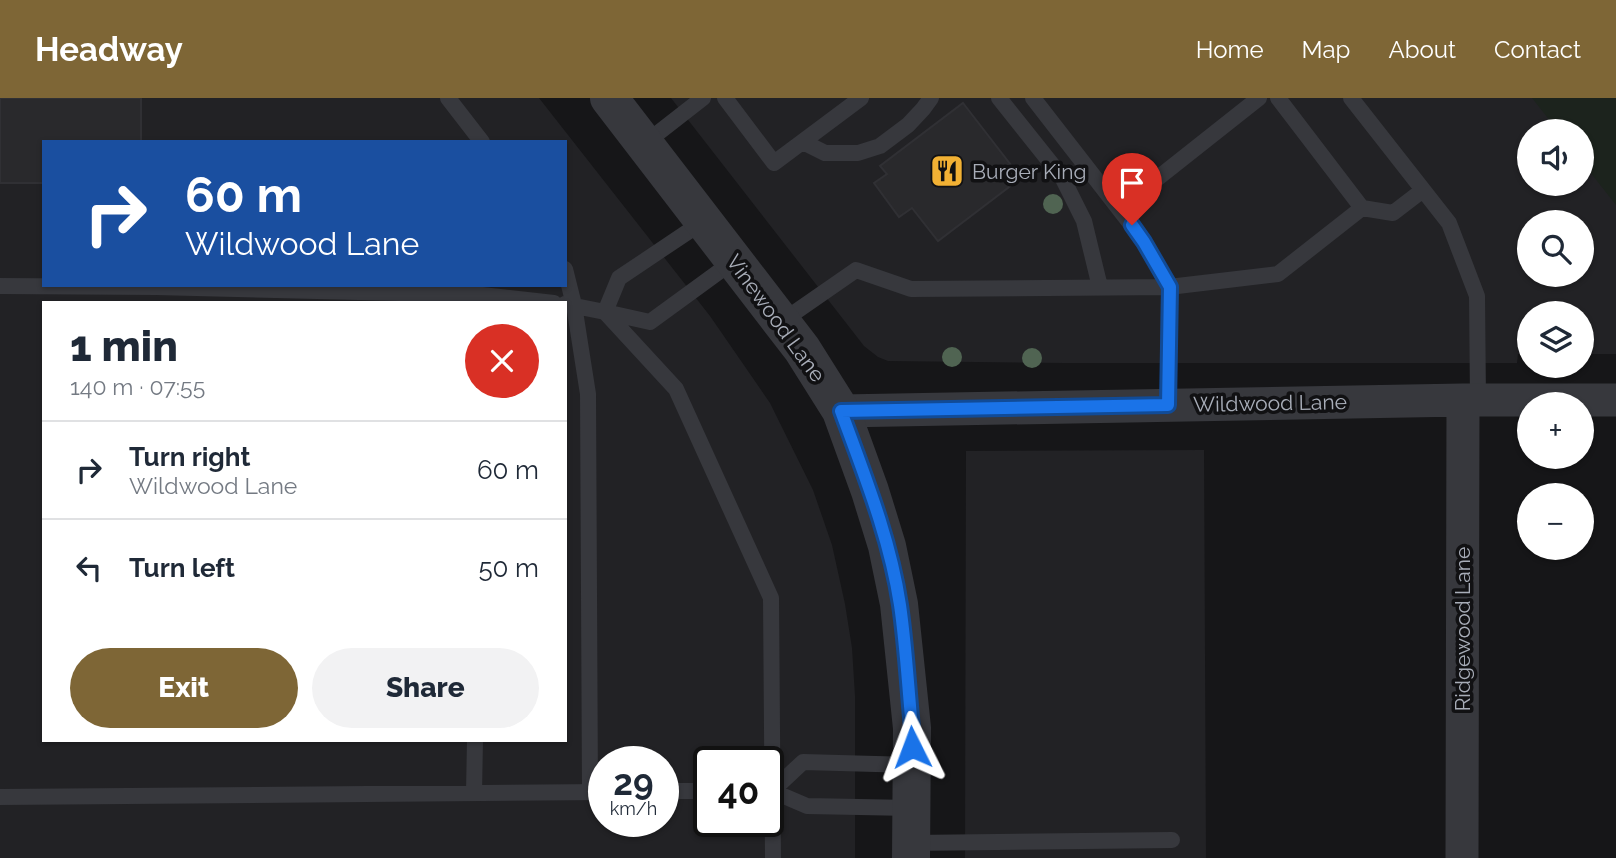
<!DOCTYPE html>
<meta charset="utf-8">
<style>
body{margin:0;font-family:Raleway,sans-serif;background:#f2f2f3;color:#1f2937;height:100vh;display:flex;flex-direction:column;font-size:26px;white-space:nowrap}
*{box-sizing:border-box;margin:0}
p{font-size:23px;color:#747a83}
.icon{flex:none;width:38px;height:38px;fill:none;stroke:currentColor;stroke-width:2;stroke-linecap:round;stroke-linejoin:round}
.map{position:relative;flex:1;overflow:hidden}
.sheet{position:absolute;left:42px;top:203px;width:525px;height:441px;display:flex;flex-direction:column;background:#fff;border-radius:0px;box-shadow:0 2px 5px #0004}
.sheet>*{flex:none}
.banner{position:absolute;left:42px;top:42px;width:525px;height:147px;border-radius:0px;box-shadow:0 2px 5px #0004;background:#1a4fa0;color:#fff;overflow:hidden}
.tools{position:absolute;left:1517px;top:21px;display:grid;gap:14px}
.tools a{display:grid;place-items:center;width:77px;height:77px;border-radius:50%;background:#fff;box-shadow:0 2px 5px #0004;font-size:35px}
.speed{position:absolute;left:588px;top:648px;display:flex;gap:14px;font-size:35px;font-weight:700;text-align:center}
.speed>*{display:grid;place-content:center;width:91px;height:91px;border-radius:50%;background:#fff;box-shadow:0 2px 5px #0004;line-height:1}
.speed small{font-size:18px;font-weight:400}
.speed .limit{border:4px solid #111;border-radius:10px;background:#fff;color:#111}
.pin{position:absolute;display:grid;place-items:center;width:60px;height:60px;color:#fff;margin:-72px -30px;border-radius:50% 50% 50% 0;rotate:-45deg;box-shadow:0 0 7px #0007}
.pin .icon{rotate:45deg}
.me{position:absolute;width:77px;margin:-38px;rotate:357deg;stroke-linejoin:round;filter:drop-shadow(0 0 5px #0008)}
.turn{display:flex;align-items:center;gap:24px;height:147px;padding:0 28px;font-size:32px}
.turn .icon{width:91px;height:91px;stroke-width:2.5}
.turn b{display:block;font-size:49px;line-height:60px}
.round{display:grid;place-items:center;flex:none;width:74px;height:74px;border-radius:37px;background:#f2f2f3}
.overview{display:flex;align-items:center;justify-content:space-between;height:119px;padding:0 28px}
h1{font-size:42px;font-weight:800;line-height:52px}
.cta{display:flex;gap:14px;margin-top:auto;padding:14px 28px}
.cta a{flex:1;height:80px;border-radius:42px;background:#7e6636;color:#fff;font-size:28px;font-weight:800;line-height:80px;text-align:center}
.cta a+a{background:#f2f2f3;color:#1f2937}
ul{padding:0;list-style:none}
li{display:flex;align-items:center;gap:21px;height:98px;padding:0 28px;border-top:2px solid #e0e1e3}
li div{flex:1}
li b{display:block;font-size:26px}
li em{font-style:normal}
header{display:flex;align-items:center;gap:42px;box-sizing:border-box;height:98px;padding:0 35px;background:#7e6636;color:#fff}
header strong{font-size:33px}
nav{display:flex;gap:38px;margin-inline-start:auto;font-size:24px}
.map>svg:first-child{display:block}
</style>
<header>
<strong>Headway</strong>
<nav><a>Home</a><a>Map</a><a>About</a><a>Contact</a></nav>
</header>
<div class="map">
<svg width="1616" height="760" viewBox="0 0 1616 760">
<rect width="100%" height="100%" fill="#161618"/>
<path fill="#222225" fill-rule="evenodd" d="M0,0H539L710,218L770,305L813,392L832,447L845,506L852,550L855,598V760H0ZM44,44H565V187H44ZM44,205H565V642H44ZM604,663H663V723H604ZM709,663H768V723H709Z
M671,0H1616V256H1582V215H1530L1529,256H1518L1517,265H1066L888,263L878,259L864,248ZM1530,33H1582V86H1530ZM1530,124H1582V177H1530Z
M1204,352L1206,760H965L966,353Z"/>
<path fill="#1c231d" d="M1532,0H1616V107L1582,64V33H1558Z"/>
<path fill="#29292c" stroke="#303034" stroke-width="2" d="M0,0H141V44H44V85H0Z
M963,5L1021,80L938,143L912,110L899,119L874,85L887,76L880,68Z"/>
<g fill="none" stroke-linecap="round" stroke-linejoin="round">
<path stroke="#37383d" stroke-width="16" d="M448,0L482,44
M725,0L774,65L861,0
M999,0L1062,79L1084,123L1100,189
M1033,0L1144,143L1169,189L1168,307
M1278,0L1362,110L1393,115L1423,92
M1351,0L1449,125L1477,198L1478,302
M803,44L825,55H858L880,48L908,27L923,11L931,0
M644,46L703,0
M1120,110L1259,0
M704,123L619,180L605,214L650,224L735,162
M565,171L574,207L588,296L590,694
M0,188L156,189L482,197L554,205
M565,206L605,214L676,291L771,500L773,760
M781,224L856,172L911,191L1169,189L1278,176L1362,110
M663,693H709
M474,695L475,642
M0,699L604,694
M911,710L807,708L772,693L803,664L912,667
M911,745L1172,742"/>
<path stroke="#37383d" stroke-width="33" d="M841,313L1463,302H1616
M1462,760L1463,302"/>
<path stroke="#37383d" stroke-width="38" d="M609,0L802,251L841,313L870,393L887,448L899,506L912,630L911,760"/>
</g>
<g fill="#506452">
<circle cx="1053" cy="106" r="10"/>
<circle cx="952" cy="259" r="10"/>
<circle cx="1032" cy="260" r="10"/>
</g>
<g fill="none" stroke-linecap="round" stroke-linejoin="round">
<defs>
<path id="route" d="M912,649V630C908,589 906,548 900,507C890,440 864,376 841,313L1168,307L1170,189L1144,144L1132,127"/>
</defs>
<use href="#route" stroke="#114b97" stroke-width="18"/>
<use href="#route" stroke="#1a73e8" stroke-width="12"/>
</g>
<defs>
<symbol id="restaurant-square" viewBox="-11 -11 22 22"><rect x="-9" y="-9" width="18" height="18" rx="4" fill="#f2b134" stroke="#111113"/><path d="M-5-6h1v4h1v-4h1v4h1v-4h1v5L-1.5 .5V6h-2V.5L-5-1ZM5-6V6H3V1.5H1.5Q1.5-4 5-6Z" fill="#111"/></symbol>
</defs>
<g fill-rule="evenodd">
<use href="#restaurant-square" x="928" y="54" width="38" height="38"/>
</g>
<g text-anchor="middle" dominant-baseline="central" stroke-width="7" stroke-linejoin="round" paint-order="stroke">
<g font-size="21" fill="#a8adb8" stroke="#111113" text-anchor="start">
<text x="972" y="73">Burger King</text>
</g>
<g font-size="21" fill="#a8adb8" stroke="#111113">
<text transform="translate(776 220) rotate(54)">Vinewood Lane</text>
<text transform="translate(1270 305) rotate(-1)">Wildwood Lane</text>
<text transform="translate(1462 531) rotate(-90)">Ridgewood Lane</text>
</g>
</g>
</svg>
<div class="tools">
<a><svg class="icon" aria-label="sound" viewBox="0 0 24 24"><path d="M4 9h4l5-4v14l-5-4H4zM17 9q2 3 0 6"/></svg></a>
<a><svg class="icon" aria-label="search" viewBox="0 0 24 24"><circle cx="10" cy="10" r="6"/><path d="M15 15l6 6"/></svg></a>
<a><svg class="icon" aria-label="layers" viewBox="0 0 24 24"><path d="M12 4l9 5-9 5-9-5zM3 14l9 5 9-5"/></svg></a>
<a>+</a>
<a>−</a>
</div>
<div class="speed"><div>29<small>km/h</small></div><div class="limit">40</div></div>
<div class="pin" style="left:1132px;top:127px;background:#d93025"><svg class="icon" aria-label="arrive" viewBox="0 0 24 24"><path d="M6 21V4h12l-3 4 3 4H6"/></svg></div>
<svg class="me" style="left:912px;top:649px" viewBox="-20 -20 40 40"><path d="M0-17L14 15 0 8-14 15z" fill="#1a73e8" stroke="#fff" stroke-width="4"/></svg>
<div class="banner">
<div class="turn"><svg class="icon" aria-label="right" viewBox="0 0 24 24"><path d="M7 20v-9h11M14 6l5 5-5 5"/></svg><div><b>60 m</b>Wildwood Lane</div></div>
</div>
<section class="sheet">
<div class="overview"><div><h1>1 min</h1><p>140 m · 07:55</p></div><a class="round" style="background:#d93025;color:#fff"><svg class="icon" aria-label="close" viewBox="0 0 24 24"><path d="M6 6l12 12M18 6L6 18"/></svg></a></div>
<ul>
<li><svg class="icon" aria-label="right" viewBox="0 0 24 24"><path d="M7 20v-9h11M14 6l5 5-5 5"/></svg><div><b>Turn right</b><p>Wildwood Lane</p></div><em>60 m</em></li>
<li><svg class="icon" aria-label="left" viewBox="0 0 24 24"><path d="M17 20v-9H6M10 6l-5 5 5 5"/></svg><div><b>Turn left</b></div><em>50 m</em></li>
</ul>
<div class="cta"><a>Exit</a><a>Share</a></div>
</section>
</div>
